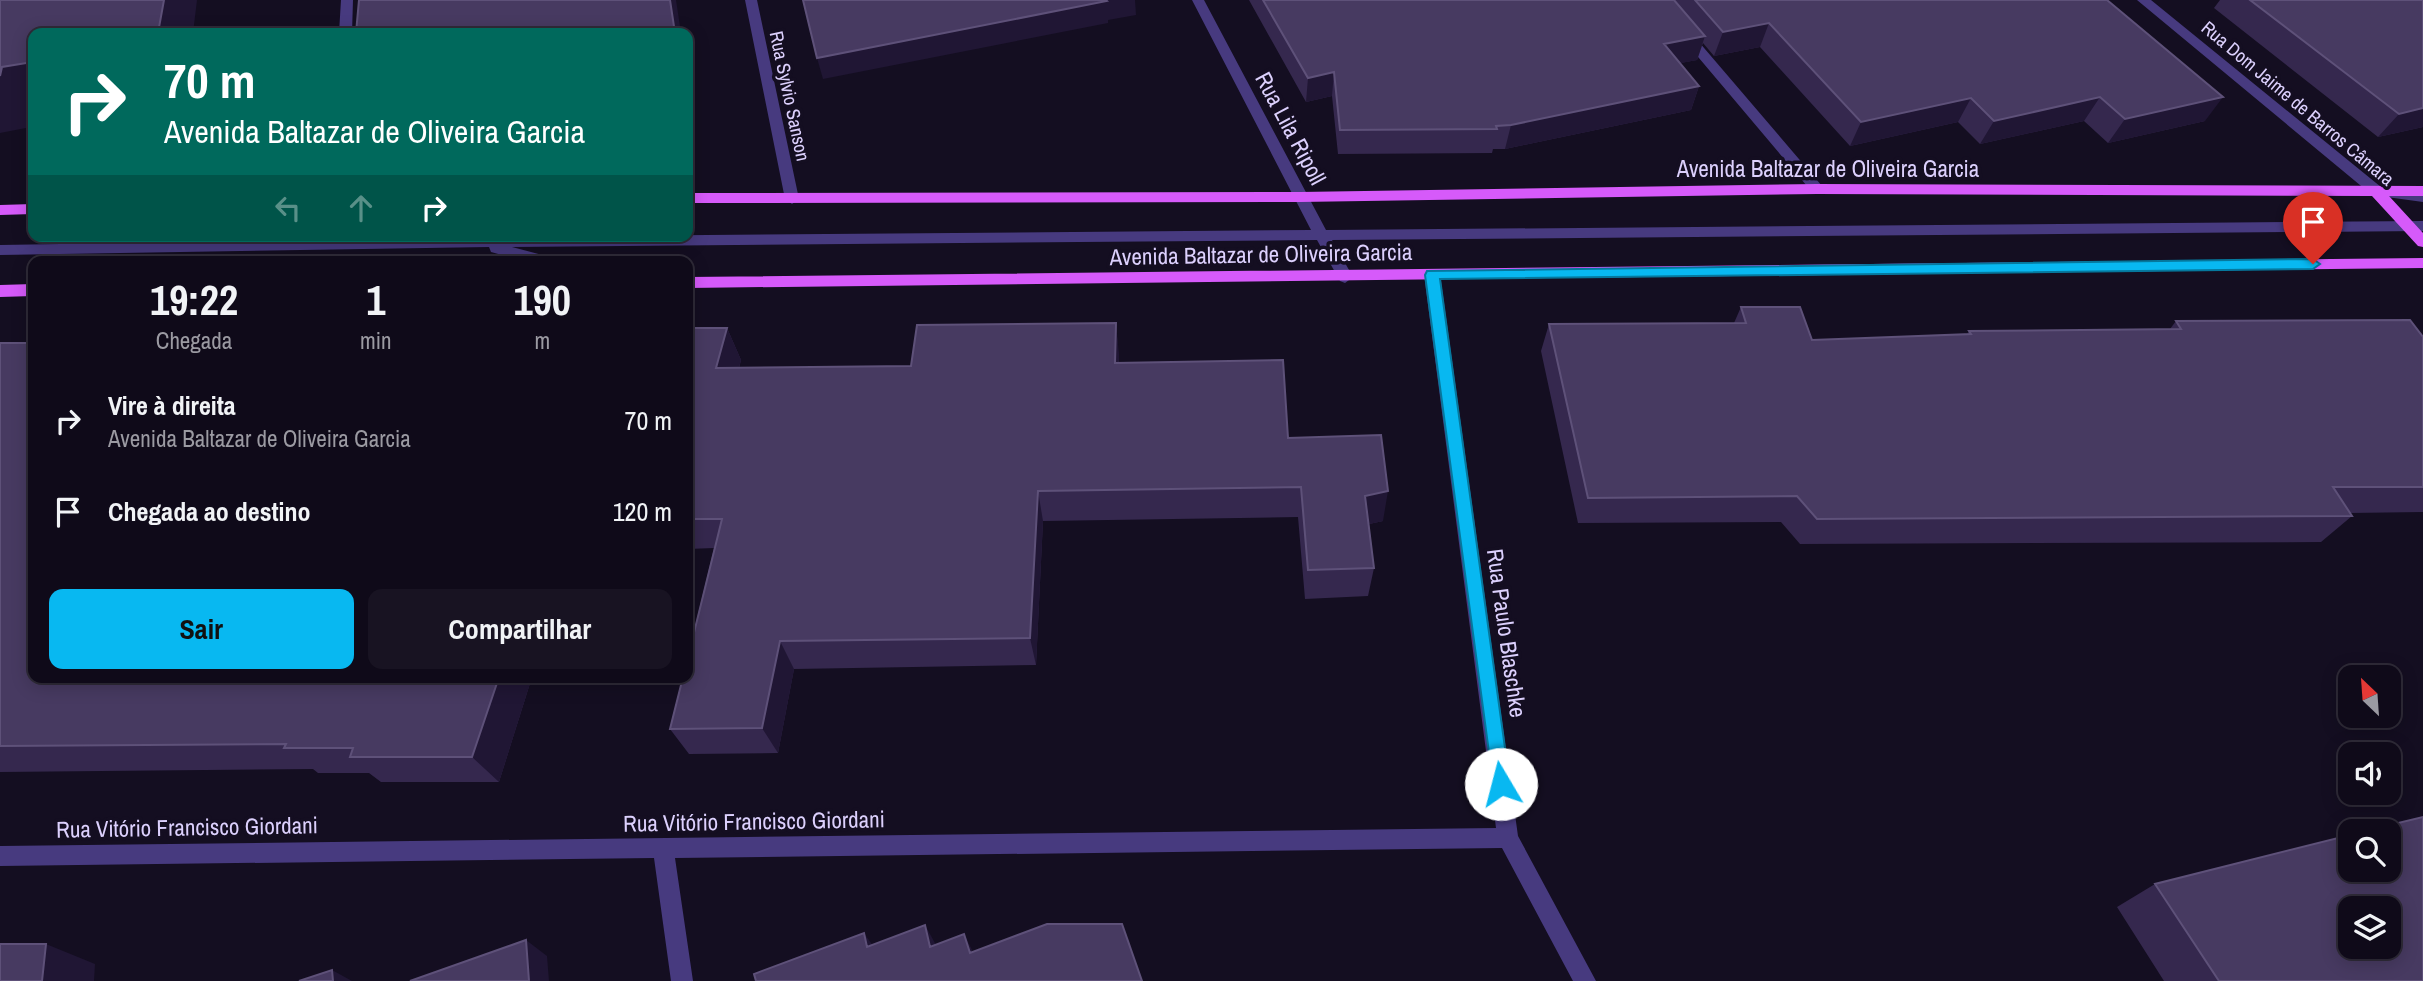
<!DOCTYPE html>
<html lang="pt">
<meta charset="utf-8">
<style>
body{margin:0;font-family:"Archivo Narrow",sans-serif;background:#181322;color:#f1f3f6;height:100vh;display:flex;flex-direction:column;font-size:26px;white-space:nowrap}
*{box-sizing:border-box;margin:0}
p{font-size:23px;color:#9b9aa2}
.icon{flex:none;width:38px;height:38px;fill:none;stroke:currentColor;stroke-width:2;stroke-linecap:round;stroke-linejoin:round}
.map{position:relative;flex:1;overflow:hidden}
.drawer{position:absolute;left:28px;top:256px;width:665px;height:427px;display:flex;flex-direction:column;background:#0f0a19;border-radius:14px;box-shadow:0 4px 18px #0003,0 0 0 2px #2f2b38}
.drawer>*{flex:none}
.hud{position:absolute;left:28px;top:28px;width:665px;height:214px;border-radius:14px;box-shadow:0 4px 18px #0003,0 0 0 2px #2f2b38;background:#00695c;color:#fff;overflow:hidden}
.needle{width:46px;rotate:335deg}
.tools{position:absolute;left:2338px;top:665px;display:grid;gap:14px}
.tools a{display:grid;place-items:center;width:63px;height:63px;border-radius:14px;background:#0f0a19;box-shadow:0 4px 18px #0003,0 0 0 2px #2f2b38;font-size:35px}
.pin{position:absolute;display:grid;place-items:center;width:60px;height:60px;color:#fff;margin:-72px -30px;border-radius:50% 50% 50% 0;rotate:-45deg;box-shadow:0 0 7px #0007}
.pin .icon{rotate:45deg}
.me{position:absolute;width:77px;margin:-38px;rotate:352deg;stroke-linejoin:round;filter:drop-shadow(0 0 5px #0008)}
.turn{display:flex;align-items:center;gap:24px;height:147px;padding:0 21px;font-size:32px}
.turn .icon{width:91px;height:91px;stroke-width:2.5}
.turn b{display:block;font-size:49px;line-height:60px}
.lanes{display:flex;align-items:center;height:66px;padding:0 21px;background:#0003;justify-content:center;gap:35px;direction:ltr}
.lanes .off{opacity:.35}
.eta{display:flex;justify-content:space-evenly;align-items:center;height:119px;text-align:center}
.eta b{font-size:42px;font-weight:800;line-height:49px}
.cta{display:flex;gap:14px;margin-top:auto;padding:14px 21px}
.cta a{flex:1;height:80px;border-radius:14px;background:#08b8f1;color:#111;font-size:28px;font-weight:800;line-height:80px;text-align:center}
.cta a+a{background:#181322;color:#f1f3f6}
ul{padding:0;list-style:none}
li{display:flex;align-items:center;gap:21px;height:91px;padding:0 21px}
li div{flex:1}
li b{display:block;font-size:26px}
li em{font-style:normal}
.map>svg:first-child{display:block}
</style>
<div class="map">
<svg width="2423" height="981" viewBox="0 0 2423 981">
<rect width="100%" height="100%" fill="#140e21"/>
<g fill="none" stroke-linecap="round" stroke-linejoin="round">
<path fill="#473a7f" fill-rule="evenodd" d="M341,0H353L352,33H339Z
M745,0H757L799,199L792,204L785,199Z
M1192,0H1204L1326,230L2423,221V231L1332,240L1353,277L1345,283L1340,281L1317,240L512,247L550,257L552,261H524L491,252L489,247L0,255V245L472,237L1311,230Z
M1650,0H1663L1822,186L1824,189L1822,192H1812Z
M2137,0H2151L2381,187L2423,192V202L2372,195Z
M1432,269L1440,274L1518,836L1596,981H1573L1502,848L675,858L693,981H671L654,858L0,866V846L1496,828L1424,274Z"/>
<path fill="#d65afa" fill-rule="evenodd" d="M1817,184L2423,186V196H2389L2423,233V247L2418,246L2372,196L1817,194L1300,202L688,203V193L1300,192Z
M33,204V214L0,215V205Z
M2423,258V268L688,288V277Z
M33,284V296L0,297V285Z"/>
</g>
<path fill="#35284e" d="M1249,0H2107L2205,121L2108,143L2084,121L1980,144L1958,122L1850,146L1760,47L1714,56L1703,43L1697,60L1680,63L1699,86L1691,110L1505,149H1493L1492,153L1338,154L1332,96L1306,102Z
M2220,0H2423V127L2378,137L2214,8Z
M1741,307L1812,340L1967,334L1969,331L2170,329L2176,321L2423,337V512L2349,513L2352,516L2321,542L1800,544L1781,522L1578,523L1541,351L1549,324L1734,323Z
M1116,323L1119,363L1288,438L1383,521L1369,524L1374,568L1368,596L1305,599L1298,517L1043,521L1036,665L794,669L778,753L689,754L670,729L714,548L688,549V328H727L741,360L739,368L911,366Z
M0,343L33,677H532L499,782H381L369,773H318L313,769L0,772Z
M2155,884L2423,981H2164L2117,907Z"/>
<path fill="#201634" d="M164,0H197L193,33H158Z
M670,0H676L681,33H675Z
M1105,0H1135L1136,15L1108,20V23L823,79L817,58Z
M1769,23L1760,47L1714,56L1723,32Z
M1705,36L1697,60L1656,68L1664,44Z
M33,62V118L31,127L0,133V76L2,67Z
M1334,72L1332,96L1306,102L1308,78Z
M688,77L692,107L688,120Z
M1699,86L1691,110L1505,149L1511,125Z
M2100,97L2084,121L1980,144L1994,121Z
M2223,97L2205,121L2108,143L2125,119Z
M1971,98L1958,122L1850,146L1861,122Z
M2423,108V127L2378,137L2399,114Z
M1116,323L1119,355L1118,394L1115,363Z
M727,328L741,360L730,400L716,368Z
M1038,491L1043,521L1036,665L1030,638Z
M1388,491L1383,521L1360,526L1365,496Z
M780,641L794,669L778,753L762,728Z
M499,677H532L499,782L472,757Z
M925,925L936,945L930,947Z
M864,933L878,953L867,947Z
M964,934L974,954L970,953Z
M526,940L547,956L549,981H529Z
M46,944L95,964L94,981H42Z
M332,970L352,981H333Z"/>
<path fill="#473a61" stroke="#5e5179" stroke-width="2" fill-rule="evenodd" d="M0,0H164L158,33H33V62L2,67L0,76Z
M359,0H670L675,33H356Z
M803,0H1106L1107,1L817,58Z
M1263,0H1674L1705,36L1664,44L1699,86L1511,125L1496,126L1497,129L1340,130L1334,72L1308,78Z
M1695,0H2107L2223,97L2125,119L2100,97L1994,121L1971,98L1861,122L1769,23L1723,32Z
M2250,0H2423V108L2399,114Z
M1741,307H1800L1812,340L1971,334L1969,331L2181,329L2176,321L2410,320L2423,337V487H2333L2352,516L1817,519L1797,496L1588,498L1549,324L1746,323Z
M1116,323L1115,363L1283,360L1288,438L1381,435L1388,491L1365,496L1374,568L1308,570L1301,487L1038,491L1030,638L780,641L762,728L670,729L683,677H688V657L722,519H688V328H727L716,368L911,366L917,325Z
M0,343H33V677H499L472,757H350L353,748H284L286,744L0,746Z
M2423,817V981H2219L2155,884L2350,835V870H2389V831H2365ZM2350,908H2389V947H2350Z
M1047,924H1122L1142,981H756L754,974L864,933L867,947L925,925L930,947L964,934L970,953Z
M526,940L529,981H410Z
M0,944H46L42,981H0Z
M332,970L333,981H299Z"/>
<path fill="#08b8f1" stroke="#05789d" stroke-width="2" d="M2313,259L2320,264L2313,269L1440,279L1510,784L1508,790L1501,793L1494,790L1425,275L1427,271Z"/>
<g text-anchor="middle" dominant-baseline="central" stroke-width="7" stroke-linejoin="round" paint-order="stroke">
<g font-size="19" fill="#dcd0fd" stroke="#140e21">
<text transform="translate(790 96) rotate(78)">Rua Sylvio Sanson</text>
<text transform="translate(2298 103) rotate(40)">Rua Dom Jaime de Barros Câmara</text>
</g>
<g font-size="23" fill="#dcd0fd" stroke="#140e21">
<text transform="translate(1291 128) rotate(62)">Rua Lila Ripoll</text>
<text x="1828" y="168">Avenida Baltazar de Oliveira Garcia</text>
<text transform="translate(1261 254) rotate(-1)">Avenida Baltazar de Oliveira Garcia</text>
<text transform="translate(1507 633) rotate(82)">Rua Paulo Blaschke</text>
<text transform="translate(754 821) rotate(-1)">Rua Vitório Francisco Giordani</text>
<text transform="translate(187 827) rotate(-1)">Rua Vitório Francisco Giordani</text>
</g>
</g>
</svg>
<div class="tools">
<a><svg class="needle" viewBox="-14 -14 28 28"><path d="M0-13l5 13h-10z" fill="#e53935"/><path d="M0 13l5-13h-10z" fill="#9b9aa2"/></svg></a>
<a><svg class="icon" aria-label="sound" viewBox="0 0 24 24"><path d="M4 9h4l5-4v14l-5-4H4zM17 9q2 3 0 6"/></svg></a>
<a><svg class="icon" aria-label="search" viewBox="0 0 24 24"><circle cx="10" cy="10" r="6"/><path d="M15 15l6 6"/></svg></a>
<a><svg class="icon" aria-label="layers" viewBox="0 0 24 24"><path d="M12 4l9 5-9 5-9-5zM3 14l9 5 9-5"/></svg></a>
</div>
<div class="pin" style="left:2313px;top:264px;background:#d93025"><svg class="icon" aria-label="arrive" viewBox="0 0 24 24"><path d="M6 21V4h12l-3 4 3 4H6"/></svg></div>
<svg class="me" style="left:1501px;top:784px" viewBox="-20 -20 40 40"><circle r="19" fill="#fff"/><path d="M0-13L10 11 0 6-10 11z" fill="#08b8f1"/></svg>
<div class="hud">
<div class="turn"><svg class="icon" aria-label="right" viewBox="0 0 24 24"><path d="M7 20v-9h11M14 6l5 5-5 5"/></svg><div><b>70 m</b>Avenida Baltazar de Oliveira Garcia</div></div>
<div class="lanes"><svg class="icon off" aria-label="left" viewBox="0 0 24 24"><path d="M17 20v-9H6M10 6l-5 5 5 5"/></svg><svg class="icon off" aria-label="ahead" viewBox="0 0 24 24"><path d="M12 20V5M6 11l6-6 6 6"/></svg><svg class="icon" aria-label="right" viewBox="0 0 24 24"><path d="M7 20v-9h11M14 6l5 5-5 5"/></svg></div>
</div>
<section class="drawer">
<div class="eta">
<div><b>19:22</b><p>Chegada</p></div>
<div><b>1</b><p>min</p></div>
<div><b>190</b><p>m</p></div>
</div>
<ul>
<li><svg class="icon" aria-label="right" viewBox="0 0 24 24"><path d="M7 20v-9h11M14 6l5 5-5 5"/></svg><div><b>Vire à direita</b><p>Avenida Baltazar de Oliveira Garcia</p></div><em>70 m</em></li>
<li><svg class="icon" aria-label="arrive" viewBox="0 0 24 24"><path d="M6 21V4h12l-3 4 3 4H6"/></svg><div><b>Chegada ao destino</b></div><em>120 m</em></li>
</ul>
<div class="cta"><a>Sair</a><a>Compartilhar</a></div>
</section>
</div>
